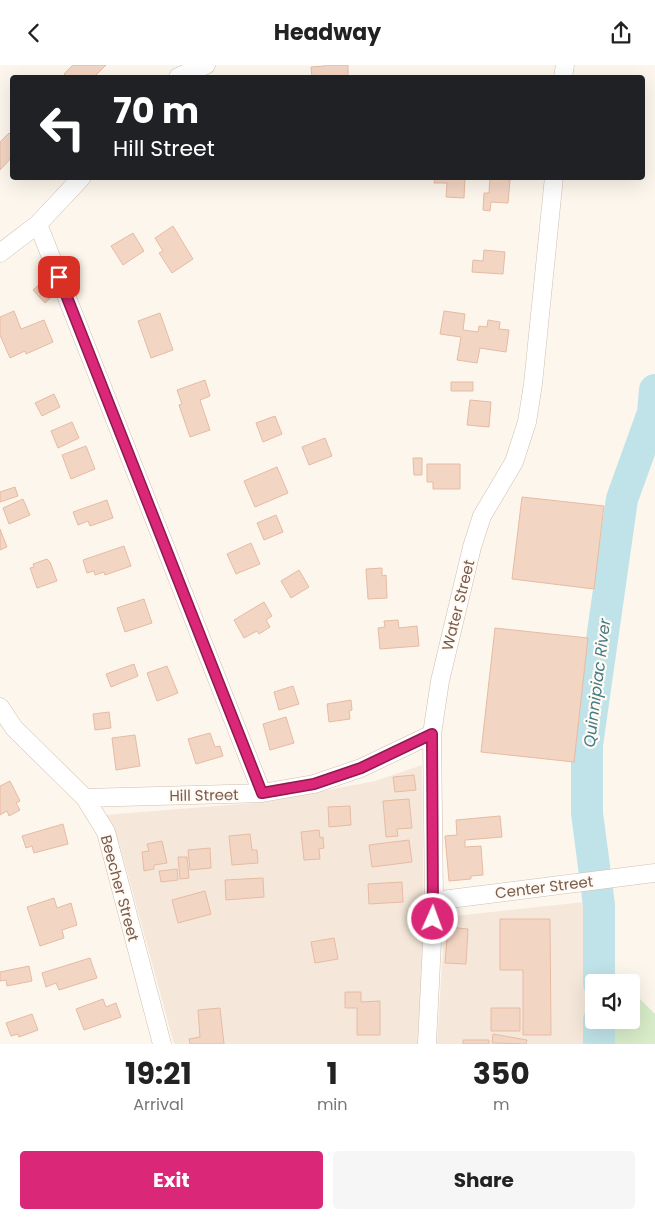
<!DOCTYPE html>
<style>
body{margin:0;font-family:Poppins,sans-serif;background:#f6f6f6;color:#222;height:100vh;display:flex;flex-direction:column;font-size:19px;white-space:nowrap}
*{box-sizing:border-box;margin:0}
p{font-size:16px;color:#767676}
.icon{flex:none;width:28px;height:28px;fill:none;stroke:currentColor;stroke-width:2;stroke-linecap:round;stroke-linejoin:round}
.map{position:relative;height:979px;overflow:hidden}
.sheet{display:flex;flex-direction:column;background:#fff;flex:1}
.sheet>*{flex:none}
.guide{position:absolute;left:10px;top:10px;width:635px;height:105px;border-radius:5px;box-shadow:0 5px 20px #0002;background:#202124;color:#fff;overflow:hidden}
.fabs{position:absolute;left:585px;top:909px;display:grid;gap:10px}
.fabs a{display:grid;place-items:center;width:55px;height:55px;border-radius:5px;background:#fff;box-shadow:0 5px 20px #0002;font-size:25px}
.pin{position:absolute;display:grid;place-items:center;width:42px;height:42px;color:#fff;margin:-21px;border-radius:10px;box-shadow:0 2px 8px #0006}
.me{position:absolute;width:55px;margin:-28px;rotate:2deg;stroke-linejoin:round;filter:drop-shadow(0 0 4px #0008)}
.turn{display:flex;align-items:center;gap:18px;height:105px;padding:0 20px;font-size:22px}
.turn .icon{width:65px;height:65px;stroke-width:2.5}
.turn b{display:block;font-size:35px;line-height:42px}
.eta{display:flex;justify-content:space-evenly;align-items:center;height:85px;text-align:center}
.eta b{font-size:30px;font-weight:700;line-height:35px}
.primary-button{display:flex;gap:10px;margin-top:auto;padding:10px 20px}
.primary-button a{flex:1;height:58px;border-radius:5px;background:#db2777;color:#fff;font-size:20px;font-weight:700;line-height:58px;text-align:center}
.primary-button a+a{background:#f6f6f6;color:#222}
header{display:flex;justify-content:space-between;align-items:center;height:65px;padding:0 20px;background:#fff;font-size:22px;font-weight:700}
.map>svg:first-child{display:block}
</style>
<header><svg class="icon" aria-label="back" viewBox="0 0 24 24"><path d="M15 5l-7 7 7 7"/></svg>Headway<svg class="icon" aria-label="share" viewBox="0 0 24 24"><path d="M12 15V3M7 8l5-5 5 5M5 13v7h14v-7"/></svg></header>
<div class="map">
<svg width="655" height="979" viewBox="0 0 655 979">
<rect width="100%" height="100%" fill="#fdf6ec"/>
<path fill="#f5e8da" d="M422,700L424,874L422,979H174L119,777L105,750L266,737L375,716Z
M584,837L590,979H437L445,852Z"/>
<path fill="#d8ecc9" d="M611,832L610,917L594,918V955H631V930H636L655,949V979H590L584,837Z"/>
<g fill="none" stroke-linecap="round" stroke-linejoin="round">
<path stroke="#bfe3e8" stroke-width="32" d="M599,918V840L587,748V680L622,434L653,348L655,325
M599,955V979"/>
</g>
<path fill="#f3d5c3" stroke="#e6bba3" d="M73,0H106L95,11L68,12L64,9Z
M325,0H348V12H312L311,2L325,1Z
M9,68L12,71V92L0,105V77Z
M435,112H465L464,133L446,132L447,118H434Z
M490,113L510,115L508,138L491,137L490,146L483,145L484,128H489Z
M173,161L193,194L172,208L159,188L163,186L155,173Z
M133,168L144,186L123,200L111,181Z
M484,185L505,187L503,209L472,207L473,195L483,196Z
M43,216L55,229L45,238L33,225Z
M14,246L21,264L44,255L53,277L26,289L25,286L10,293L0,270V252Z
M444,246L465,249L463,265L478,267L479,261L487,262L488,255L500,257L499,264L509,265L506,287L480,283L477,298L457,295L461,272L440,269Z
M160,248L173,285L151,293L138,256Z
M205,315L210,331L200,335L210,365L190,372L179,340L182,339L177,325Z
M451,317H473V326H451Z
M54,329L60,342L42,351L35,338Z
M470,335L491,337L489,362L467,360Z
M275,351L282,369L263,377L256,358Z
M72,357L79,373L58,383L51,366Z
M325,373L332,391L309,400L302,382Z
M86,381L95,404L71,414L62,390Z
M413,393H422V410H414Z
M427,399H460V424H433V417H427Z
M277,402L288,428L255,442L244,416Z
M15,422L18,431L0,437V427Z
M522,432L604,441L594,524L512,514Z
M23,434L30,450L9,459L3,443Z
M107,435L113,453L90,461L88,456L78,460L73,447Z
M276,450L283,467L264,475L257,458Z
M0,464L7,482L0,485Z
M251,478L260,499L236,509L227,489Z
M124,481L131,501L105,510L104,507L95,510L94,506L87,508L83,495Z
M47,494L50,497L57,516L37,523L30,503L34,502L33,499Z
M382,503V511L386,510L387,533L368,534L366,504Z
M299,505L309,522L291,533L281,516Z
M144,534L152,558L125,567L117,543Z
M264,537L272,551L266,555L270,562L259,569L257,566L244,573L234,555Z
M398,555L399,563L417,561L419,581L380,584L378,563L385,562L384,556Z
M495,563L588,573L574,697L481,687Z
M134,599L138,611L111,622L106,609Z
M167,601L178,628L157,636L147,608Z
M293,621L299,639L279,645L274,627Z
M351,635L352,645L349,646L350,654L329,657L327,639Z
M109,647L111,663L95,665L93,649Z
M286,652L294,678L270,685L263,659Z
M210,668L215,682L220,681L223,691L196,699L188,674Z
M135,670L140,701L116,705L112,673Z
M414,710L416,725L395,727L393,712Z
M10,716L20,736L16,738L20,745L9,751L7,746L0,750V721Z
M409,734L412,763L397,764L398,771L386,772L383,736Z
M350,741L351,760L329,762L328,742Z
M500,751L502,772L465,775V782L481,781L483,810L471,811V814L449,816L445,771L457,770L456,755Z
M63,759L68,779L34,788L32,781L26,783L22,771Z
M319,765L320,773L323,772L324,783L319,784L320,794L304,795L301,767Z
M250,769L252,785H257L258,798L232,800L229,771Z
M409,775L412,797L372,802L369,780Z
M162,776L167,798L154,800V804L144,806L142,787L149,786L147,779Z
M210,783L211,803L190,805L188,785Z
M178,792H187L189,813L180,814Z
M177,804L178,815L161,817L159,806Z
M263,813L264,832L226,835L225,815Z
M402,817L403,837L369,839L368,819Z
M205,826L211,849L178,858L172,835Z
M54,833L57,843L71,838L77,860L62,865L64,873L40,881L27,842Z
M500,854H550L551,970H523V905H500Z
M448,862L468,864L466,899L445,898Z
M334,873L338,894L315,898L311,877Z
M90,893L97,913L59,925L56,918L46,922L42,908Z
M29,901L32,916L7,921L6,915L0,916V907Z
M345,927H361V937L380,936V970H357V943H345Z
M103,934L106,942L116,938L121,952L84,965L76,944Z
M220,943L224,979H190L189,974L200,972L198,945Z
M491,943H520V966H491Z
M32,949L38,965L19,972L18,969L11,971L6,958Z
M493,969L527,975L526,979L492,978Z
M463,975H489V979H463Z"/>
<g fill="none" stroke-linecap="round" stroke-linejoin="round">
<defs>
<path id="minor" d="M178,12L206,0
M563,12L565,0
M38,159L262,728
M0,188L38,159L82,112
M0,642L14,663L85,733L106,767L162,979
M85,733L262,728L314,719L361,703L432,669
M434,836L655,808
M427,979L434,836L432,669L440,616L472,482L482,451L514,397L527,357L533,319L554,112"/>
</defs>
<use href="#minor" stroke="#d1beb0" stroke-width="19"/>
<use href="#minor" stroke="#fff" stroke-width="18"/>
</g>
<g fill="none" stroke-linecap="round" stroke-linejoin="round">
<defs>
<path id="route" d="M59,212L262,728L314,719L361,703L432,669L433,854"/>
</defs>
<use href="#route" stroke="#8e194d" stroke-width="12"/>
<use href="#route" stroke="#db2777" stroke-width="9"/>
</g>
<g text-anchor="middle" dominant-baseline="central" stroke-width="4.5" stroke-linejoin="round" paint-order="stroke">
<g font-size="15" fill="#7a5c4d" stroke="#fffaf3">
<text transform="translate(458 540) rotate(-76)">Water Street</text>
<text transform="translate(204 730) rotate(-1)">Hill Street</text>
<text transform="translate(544 822) rotate(-7)">Center Street</text>
<text transform="translate(120 823) rotate(75)">Beecher Street</text>
</g>
<g font-size="16" font-style="italic" fill="#437c86" stroke="#fffaf3">
<text transform="translate(597 618) rotate(-83)">Quinnipiac River</text>
</g>
</g>
</svg>
<div class="fabs">
<a><svg class="icon" aria-label="sound" viewBox="0 0 24 24"><path d="M4 9h4l5-4v14l-5-4H4zM17 9q2 3 0 6"/></svg></a>
</div>
<div class="pin" style="left:59px;top:212px;background:#d93025"><svg class="icon" aria-label="arrive" viewBox="0 0 24 24"><path d="M6 21V4h12l-3 4 3 4H6"/></svg></div>
<svg class="me" style="left:433px;top:854px" viewBox="-20 -20 40 40"><circle r="17" fill="#db2777" stroke="#fff" stroke-width="3"/><path d="M0-11L8 9 0 5-8 9z" fill="#fff"/></svg>
<div class="guide">
<div class="turn"><svg class="icon" aria-label="left" viewBox="0 0 24 24"><path d="M17 20v-9H6M10 6l-5 5 5 5"/></svg><div><b>70 m</b>Hill Street</div></div>
</div>
</div>
<section class="sheet">
<div class="eta">
<div><b>19:21</b><p>Arrival</p></div>
<div><b>1</b><p>min</p></div>
<div><b>350</b><p>m</p></div>
</div>
<div class="primary-button"><a>Exit</a><a>Share</a></div>
</section>
